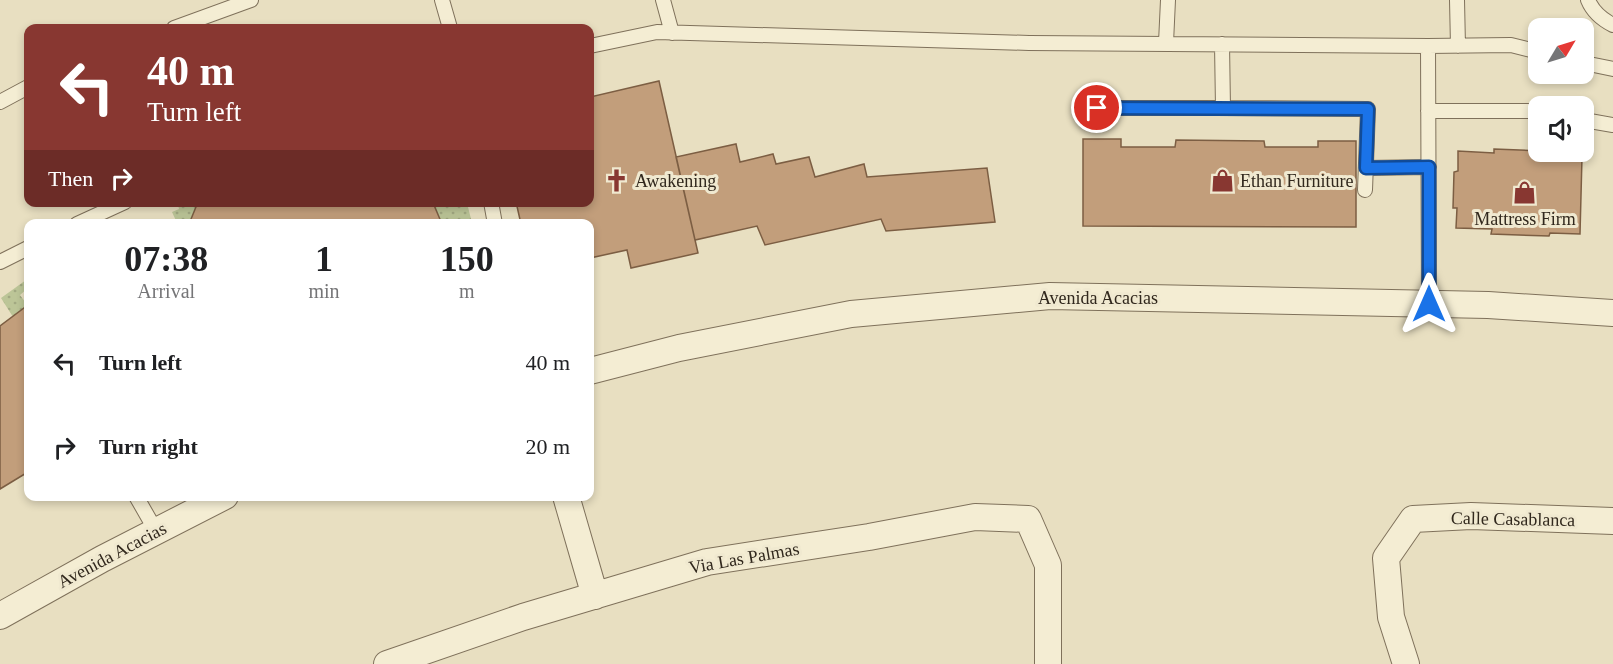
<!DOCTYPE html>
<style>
body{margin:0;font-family:"Times New Roman",serif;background:#f2f2f2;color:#202124;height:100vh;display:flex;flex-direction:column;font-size:22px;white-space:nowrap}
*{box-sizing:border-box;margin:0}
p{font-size:20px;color:#757577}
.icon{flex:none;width:33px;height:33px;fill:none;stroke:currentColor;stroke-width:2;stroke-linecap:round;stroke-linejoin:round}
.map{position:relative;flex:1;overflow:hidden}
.sheet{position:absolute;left:24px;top:219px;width:570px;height:282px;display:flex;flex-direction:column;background:#fff;border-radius:12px;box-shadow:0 3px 9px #0003}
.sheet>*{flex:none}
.banner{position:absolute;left:24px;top:24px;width:570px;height:183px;border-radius:12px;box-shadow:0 3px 9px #0003;background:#883731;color:#fff;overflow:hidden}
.needle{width:39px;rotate:52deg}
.tools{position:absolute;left:1528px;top:18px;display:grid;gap:12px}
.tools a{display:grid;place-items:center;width:66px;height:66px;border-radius:12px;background:#fff;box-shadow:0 3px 9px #0003;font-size:30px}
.pin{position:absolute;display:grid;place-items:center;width:51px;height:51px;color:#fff;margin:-26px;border:3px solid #fff;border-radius:50%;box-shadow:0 2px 6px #0007}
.me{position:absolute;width:66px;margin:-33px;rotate:0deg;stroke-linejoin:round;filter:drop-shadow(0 0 4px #0008)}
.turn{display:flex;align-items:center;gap:21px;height:126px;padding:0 24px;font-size:27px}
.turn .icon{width:78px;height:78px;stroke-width:2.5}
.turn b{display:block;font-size:42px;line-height:51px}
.then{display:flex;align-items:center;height:57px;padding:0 24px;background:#0003;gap:12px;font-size:22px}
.eta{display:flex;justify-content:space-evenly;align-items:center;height:102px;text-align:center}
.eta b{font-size:36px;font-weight:700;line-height:42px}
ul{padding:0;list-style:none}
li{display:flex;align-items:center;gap:18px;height:84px;padding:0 24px}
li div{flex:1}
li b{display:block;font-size:22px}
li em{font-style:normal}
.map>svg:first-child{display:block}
</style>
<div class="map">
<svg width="1613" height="664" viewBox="0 0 1613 664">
<defs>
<pattern id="garden-dots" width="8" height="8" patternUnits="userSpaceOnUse" patternTransform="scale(1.5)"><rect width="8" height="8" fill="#bcc597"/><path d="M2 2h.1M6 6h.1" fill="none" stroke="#a2a982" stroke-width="1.8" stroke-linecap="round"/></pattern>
</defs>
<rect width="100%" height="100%" fill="#e8dfc1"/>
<path fill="url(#garden-dots)" d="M181,203H198L189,223H177L172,212L179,209L178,205Z
M440,203H467L472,223H442L434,205Z
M26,280L28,288L20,295L28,306L13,317L1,298Z"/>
<path fill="#c29e7b" stroke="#7c5e43" stroke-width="1.5" d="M659,81L698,253L631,268L627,250L590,258V224H521L516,202H590V97Z
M1083,139H1121V147H1175L1176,140L1264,141L1265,147H1318V141H1356V227L1083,226Z
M736,144L740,162L773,154L776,164L809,157L815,177L864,164L867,177L987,168L995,222L886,231L881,219L765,245L757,226L695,240L676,157Z
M1494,149L1564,152V156L1582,157L1580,234L1550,233L1549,236L1491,234L1492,229L1456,228L1457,208H1453L1454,172L1458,171V151L1494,153Z
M198,202H440L434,205L442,224H189Z
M28,305V472L0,489V326Z"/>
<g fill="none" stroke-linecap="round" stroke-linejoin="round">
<defs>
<path id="lane" d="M442,0L450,28
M663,0L672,33
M1457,0L1458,46
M1588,0C1593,12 1601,19 1613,25
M174,28L251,0
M1166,43L1168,0
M1222,44L1223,108L1368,109L1365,190
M590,46L657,32L1029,43L1428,46
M1584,63L1613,69
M0,102L28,87
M1097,108H1223
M1428,111H1539
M1584,120L1613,125
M1366,168L1429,167
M491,202L495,224
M77,224L125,202
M0,262L28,248
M1429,304L1428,46L1511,45L1539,52
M136,496L156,531"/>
<path id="street" d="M590,371L679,348L851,314L1050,296L1488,305L1613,313
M566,496L595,596
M0,616L102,559L225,496
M387,664L523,617L707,562L869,537L975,517L1028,519L1048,565V664
M1406,664L1391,617L1386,558L1413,519L1471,516L1613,521"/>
</defs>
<use href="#lane" stroke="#7f715b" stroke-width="16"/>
<use href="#street" stroke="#7f715b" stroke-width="28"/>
<use href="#lane" stroke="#f4edd3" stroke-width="14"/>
<use href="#street" stroke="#f4edd3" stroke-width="26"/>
</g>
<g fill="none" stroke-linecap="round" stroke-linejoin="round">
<defs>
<path id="route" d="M1097,108L1368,109L1366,168L1429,167V304"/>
</defs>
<use href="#route" stroke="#114b97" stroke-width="15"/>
<use href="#route" stroke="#1a73e8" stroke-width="10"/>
</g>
<defs>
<symbol id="church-bare" viewBox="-9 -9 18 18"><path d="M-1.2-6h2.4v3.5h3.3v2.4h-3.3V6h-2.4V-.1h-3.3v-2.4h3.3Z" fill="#883731" stroke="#f0e9d0" stroke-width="2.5" paint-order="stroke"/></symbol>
<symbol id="shop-bare" viewBox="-9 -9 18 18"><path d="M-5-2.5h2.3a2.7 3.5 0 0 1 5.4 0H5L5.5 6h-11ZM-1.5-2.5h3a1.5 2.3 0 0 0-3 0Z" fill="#883731" stroke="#f0e9d0" stroke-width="2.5" paint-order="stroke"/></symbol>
</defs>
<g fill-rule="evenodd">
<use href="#church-bare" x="600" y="164" width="33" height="33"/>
<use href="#shop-bare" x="1206" y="164" width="33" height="33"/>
<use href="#shop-bare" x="1508" y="176" width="33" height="33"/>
</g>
<g text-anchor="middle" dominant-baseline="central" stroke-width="6" stroke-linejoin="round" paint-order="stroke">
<g font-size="18" fill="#31281d" stroke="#f0e9d0" text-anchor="start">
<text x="635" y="181">Awakening</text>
<text x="1240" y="181">Ethan Furniture</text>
<text x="1525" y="219" text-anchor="middle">Mattress Firm</text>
</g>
<g font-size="18" fill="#31281d" stroke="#f0e9d0">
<text x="1098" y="298">Avenida Acacias</text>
<text transform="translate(1513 519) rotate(1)">Calle Casablanca</text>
<text transform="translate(112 555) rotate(-28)">Avenida Acacias</text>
<text transform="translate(744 558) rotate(-10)">Via Las Palmas</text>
</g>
</g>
</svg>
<div class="tools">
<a><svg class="needle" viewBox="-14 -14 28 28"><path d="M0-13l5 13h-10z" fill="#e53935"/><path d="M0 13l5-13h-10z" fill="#757577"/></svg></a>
<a><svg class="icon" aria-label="sound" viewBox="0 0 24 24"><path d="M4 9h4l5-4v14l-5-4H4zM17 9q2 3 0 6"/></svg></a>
</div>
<div class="pin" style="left:1097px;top:108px;background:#d93025"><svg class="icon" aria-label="arrive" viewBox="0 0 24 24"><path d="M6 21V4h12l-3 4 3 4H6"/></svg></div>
<svg class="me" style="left:1429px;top:304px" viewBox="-20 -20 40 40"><path d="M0-17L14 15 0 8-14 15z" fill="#1a73e8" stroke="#fff" stroke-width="4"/></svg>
<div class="banner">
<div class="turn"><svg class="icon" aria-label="left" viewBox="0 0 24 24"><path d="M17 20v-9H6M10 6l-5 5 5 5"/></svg><div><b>40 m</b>Turn left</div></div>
<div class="then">Then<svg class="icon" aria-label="right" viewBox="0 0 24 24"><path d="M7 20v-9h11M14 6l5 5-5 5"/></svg></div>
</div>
<section class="sheet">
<div class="eta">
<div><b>07:38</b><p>Arrival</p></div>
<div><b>1</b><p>min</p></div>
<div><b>150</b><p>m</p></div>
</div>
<ul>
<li><svg class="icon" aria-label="left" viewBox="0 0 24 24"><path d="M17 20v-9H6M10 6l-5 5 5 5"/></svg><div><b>Turn left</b></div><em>40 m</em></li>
<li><svg class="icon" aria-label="right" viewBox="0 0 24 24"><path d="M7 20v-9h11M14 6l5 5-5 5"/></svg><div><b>Turn right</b></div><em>20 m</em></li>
</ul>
</section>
</div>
